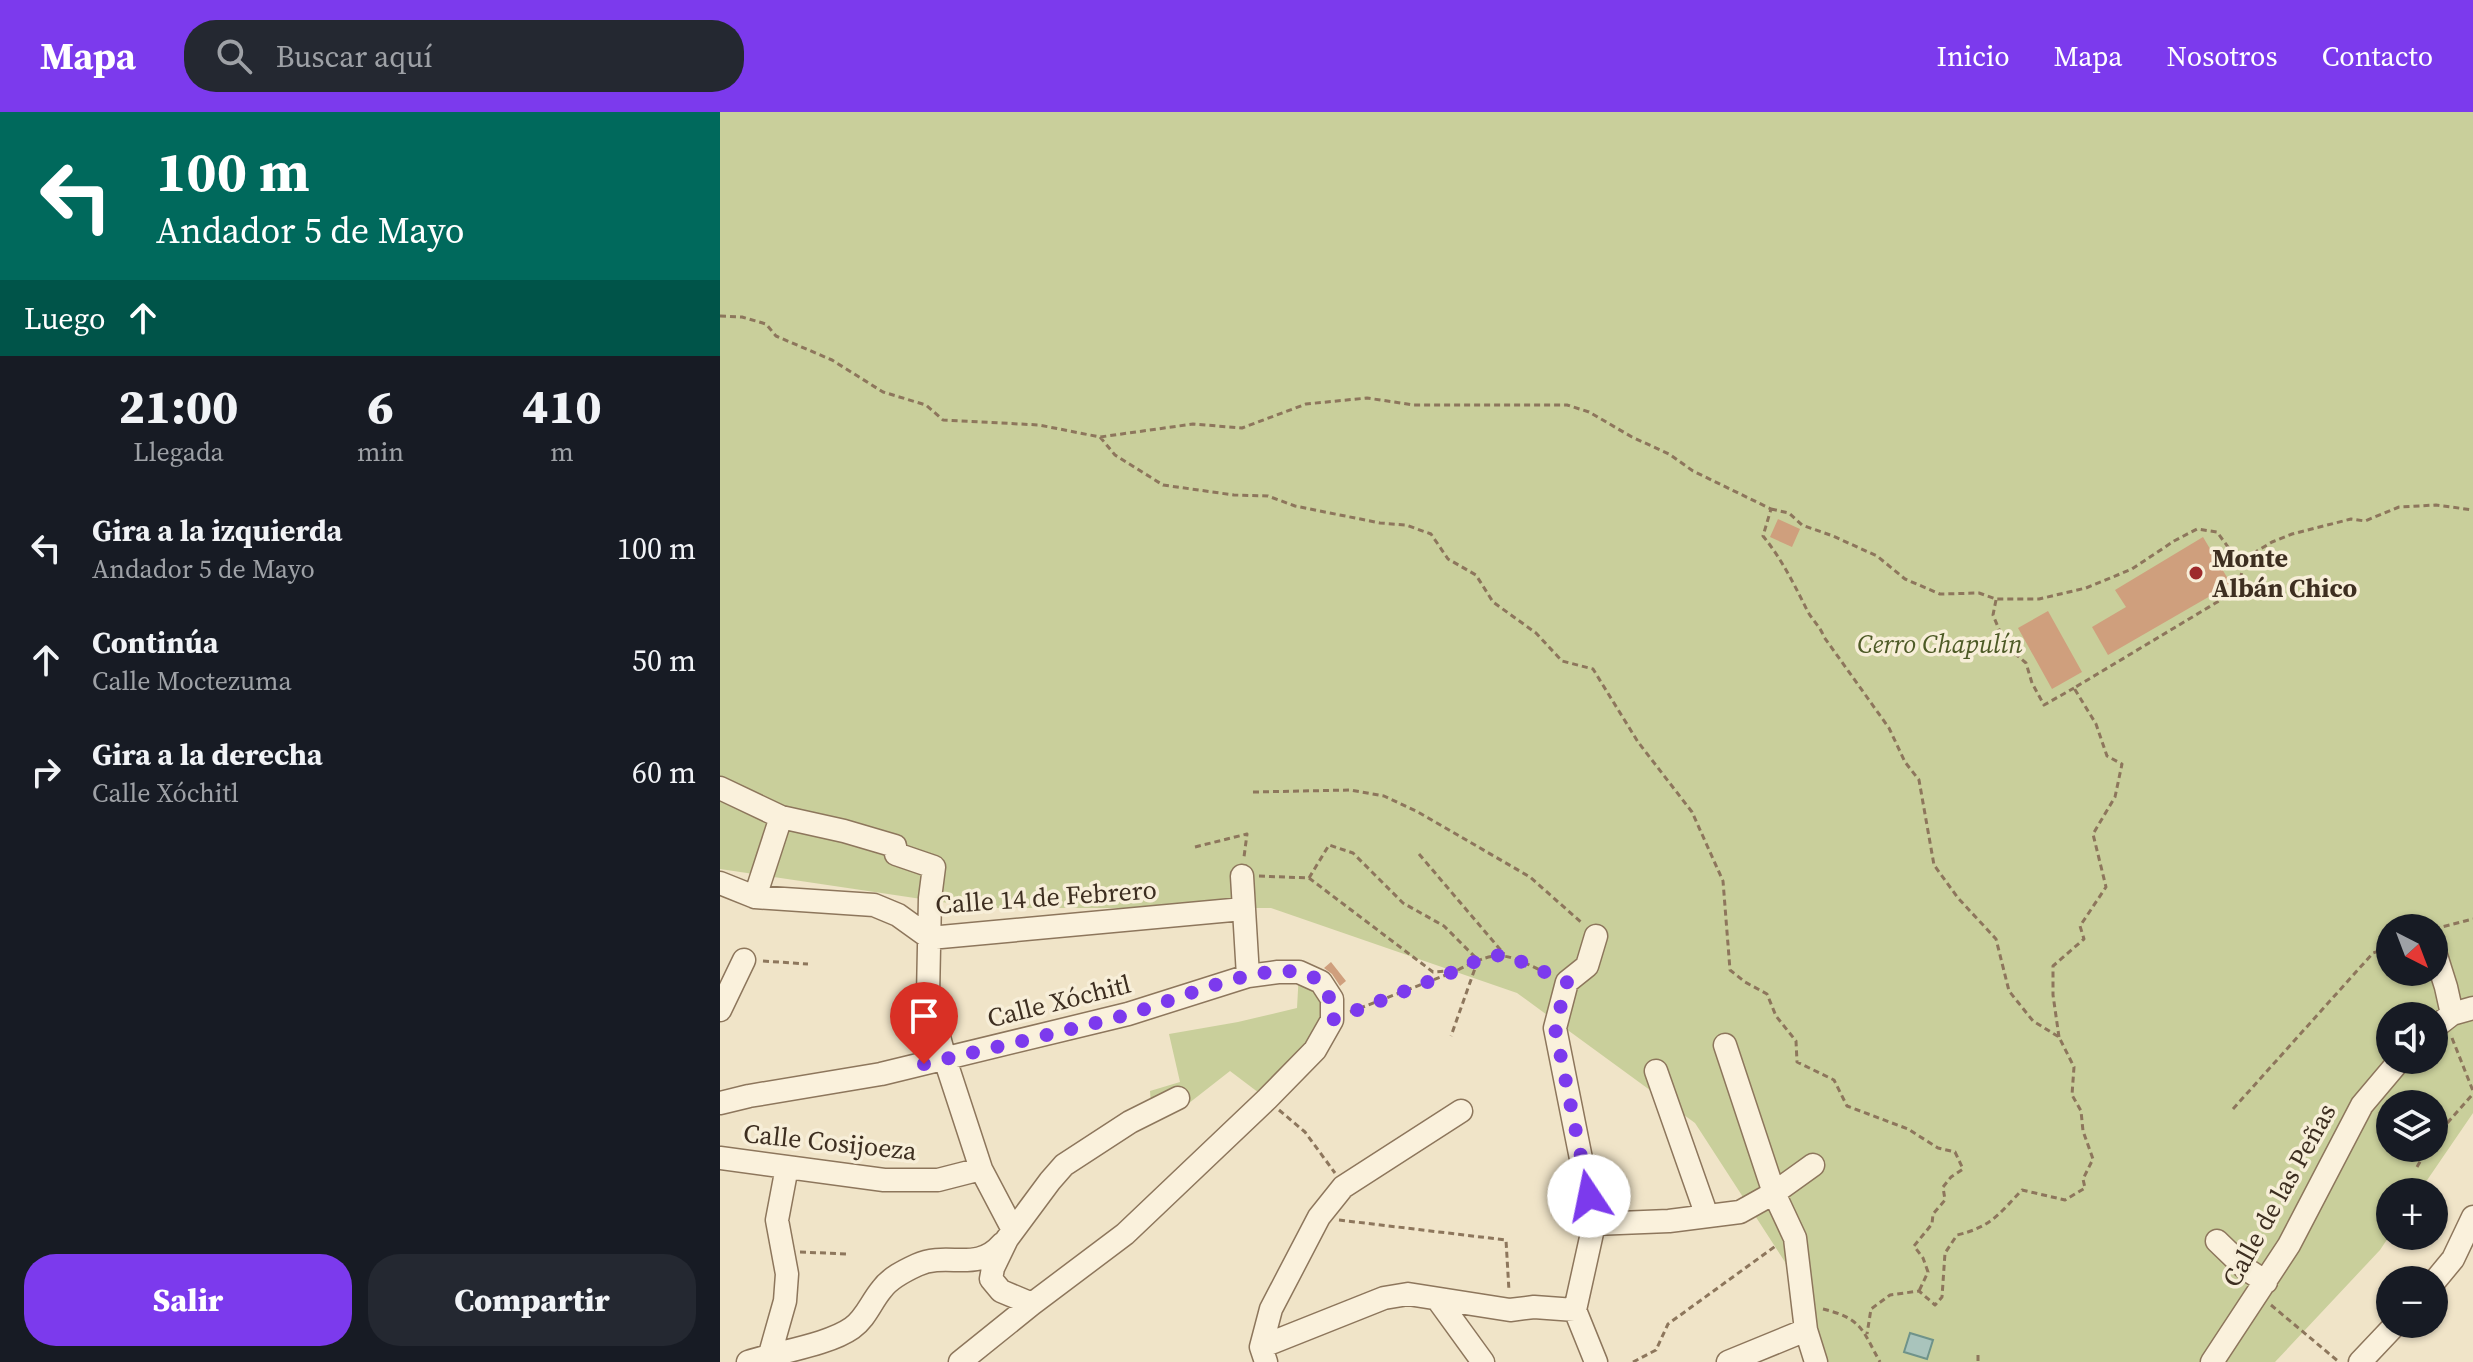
<!DOCTYPE html>
<html lang="es">
<meta charset="utf-8">
<style>
body{margin:0;font-family:"Source Serif 4",serif;background:#242831;color:#f1f3f6;height:100vh;display:flex;flex-direction:column;font-size:30px;white-space:nowrap}
*{box-sizing:border-box;margin:0}
p{font-size:26px;color:#9ea1a6}
.icon{flex:none;width:44px;height:44px;fill:none;stroke:currentColor;stroke-width:2;stroke-linecap:round;stroke-linejoin:round}
.map{position:relative;flex:1;overflow:hidden}
.panel{display:flex;flex-direction:column;background:#171b24;width:720px}
.panel>*{flex:none}
.guide{background:#00695c;color:#fff;overflow:hidden}
.needle{width:52px;rotate:138deg}
.buttons{position:absolute;left:1656px;top:802px;display:grid;gap:16px}
.buttons a{display:grid;place-items:center;width:72px;height:72px;border-radius:50%;background:#171b24;box-shadow:0 2px 6px #0004;font-size:40px}
.pin{position:absolute;display:grid;place-items:center;width:68px;height:68px;color:#fff;margin:-82px -34px;border-radius:50% 50% 50% 0;rotate:-45deg;box-shadow:0 0 8px #0007}
.pin .icon{rotate:45deg}
.me{position:absolute;width:88px;margin:-44px;rotate:349deg;stroke-linejoin:round;filter:drop-shadow(0 0 6px #0008)}
.turn{display:flex;align-items:center;gap:28px;height:168px;padding:0 24px;font-size:36px}
.turn .icon{width:104px;height:104px;stroke-width:2.5}
.turn b{display:block;font-size:56px;line-height:68px}
.then{display:flex;align-items:center;height:76px;padding:0 24px;background:#0003;gap:16px;font-size:30px}
.eta{display:flex;justify-content:space-evenly;align-items:center;height:136px;text-align:center}
.eta b{font-size:48px;font-weight:800;line-height:56px}
.primary-button{display:flex;gap:16px;margin-top:auto;padding:16px 24px}
.primary-button a{flex:1;height:92px;border-radius:32px;background:#7c3aed;color:#fff;font-size:32px;font-weight:800;line-height:92px;text-align:center}
.primary-button a+a{background:#242831;color:#f1f3f6}
ul{padding:0;list-style:none}
li{display:flex;align-items:center;gap:24px;height:112px;padding:0 24px}
li div{flex:1}
li b{display:block;font-size:30px}
li em{font-style:normal}
header{display:flex;align-items:center;gap:48px;box-sizing:border-box;height:112px;padding:0 40px;background:#7c3aed;color:#fff}
header strong{font-size:38px}
nav{display:flex;gap:44px;margin-inline-start:auto;font-size:28px}
.search{width:560px;height:72px;background:#242831;display:flex;align-items:center;gap:20px;box-sizing:border-box;padding:0 28px;border-radius:32px;color:#9ea1a6;font-size:30px}
main{display:flex;flex:1;min-height:0}
.map>svg:first-child{display:block}
</style>
<header>
<strong>Mapa</strong>
<div class="search"><svg class="icon" aria-label="search" viewBox="0 0 24 24"><circle cx="10" cy="10" r="6"/><path d="M15 15l6 6"/></svg>Buscar aquí</div>
<nav><a>Inicio</a><a>Mapa</a><a>Nosotros</a><a>Contacto</a></nav>
</header>
<main>
<section class="panel">
<div class="guide">
<div class="turn"><svg class="icon" aria-label="left" viewBox="0 0 24 24"><path d="M17 20v-9H6M10 6l-5 5 5 5"/></svg><div><b>100 m</b>Andador 5 de Mayo</div></div>
<div class="then">Luego<svg class="icon" aria-label="ahead" viewBox="0 0 24 24"><path d="M12 20V5M6 11l6-6 6 6"/></svg></div>
</div>
<div class="eta">
<div><b>21:00</b><p>Llegada</p></div>
<div><b>6</b><p>min</p></div>
<div><b>410</b><p>m</p></div>
</div>
<ul>
<li><svg class="icon" aria-label="left" viewBox="0 0 24 24"><path d="M17 20v-9H6M10 6l-5 5 5 5"/></svg><div><b>Gira a la izquierda</b><p>Andador 5 de Mayo</p></div><em>100 m</em></li>
<li><svg class="icon" aria-label="ahead" viewBox="0 0 24 24"><path d="M12 20V5M6 11l6-6 6 6"/></svg><div><b>Continúa</b><p>Calle Moctezuma</p></div><em>50 m</em></li>
<li><svg class="icon" aria-label="right" viewBox="0 0 24 24"><path d="M7 20v-9h11M14 6l5 5-5 5"/></svg><div><b>Gira a la derecha</b><p>Calle Xóchitl</p></div><em>60 m</em></li>
</ul>
<div class="primary-button"><a>Salir</a><a>Compartir</a></div>
</section>
<div class="map">
<svg width="1753" height="1250" viewBox="0 0 1753 1250">
<rect width="100%" height="100%" fill="#f0e4c8"/>
<path fill="#c9cf9b" fill-rule="evenodd" d="M0,0H1753V1001L1699,1080H1670V1123L1660,1138L1555,1250H1086L1076,1226V1180L1065,1150L975,1011L797,881L551,796H262L0,757ZM1670,816H1714V860H1670ZM1670,904H1714V948H1670ZM1670,992H1714V1036H1670Z
M579,860L601,870L612,908L547,987L510,959L464,995L431,992L430,979L460,970L449,922L518,910L577,896Z"/>
<path fill="#a9c4bc" stroke="#6f938a" stroke-width="2" d="M1190,1221L1213,1228L1207,1247L1184,1240Z"/>
<path fill="#cf9f7d" d="M1058,407L1080,417L1072,435L1050,425Z
M1483,425L1511,472L1388,543L1372,515L1406,495L1395,478Z
M1328,499L1362,560L1332,577L1298,516Z
M611,850L626,869L620,874L612,862L604,856Z"/>
<g fill="none" stroke-linecap="round" stroke-linejoin="round">
<defs>
<path id="minor" d="M0,676L61,705L124,719L175,734L176,742L214,755L210,786L208,884L225,947L261,1057L293,1118
M522,764L528,864
M0,771L35,785L154,793L178,803L210,826L523,797
M35,785L61,705
M1714,837L1726,875L1732,902
M0,898L24,848
M1714,916L1732,902L1753,896
M1005,933L1054,1081L1075,1126L1086,1218L1096,1250
M936,959L987,1104
M0,991L29,984L161,962L408,902L528,864L558,860H579L601,870L612,887V908L595,938L547,987L405,1122L312,1192L240,1250
M0,1046L164,1068H218L261,1057
M874,1112L949,1109L1020,1100L1054,1081L1093,1053
M1497,1129L1526,1157L1546,1170
M1714,1170L1733,1147L1753,1105
M718,1188L763,1250
M312,1192L281,1179L271,1167L273,1156L287,1127L330,1069L344,1053L410,1010L458,986
M541,1235L664,1186L688,1182L790,1198L814,1195L855,1198
M50,1242L65,1189L67,1162L57,1108L67,1055
M28,1250C57,1240 108,1233 132,1216C146,1206 151,1190 162,1177C170,1166 184,1159 197,1153C228,1139 257,1161 282,1132
M546,1250L541,1235L551,1197L599,1105L623,1075L741,999
M876,1250L855,1198L874,1112L835,916L847,870L867,854L876,824
M1008,1250L1086,1218
M1492,1250L1569,1133L1642,993L1680,948
M1640,1250L1676,1212"/>
</defs>
<use href="#minor" stroke="#8d765c" stroke-width="25"/>
<path stroke="#8d765c" stroke-width="3" stroke-dasharray="6 4" stroke-linecap="butt" d="M0,204L22,205L46,212L56,224L112,248L163,280L206,293L223,308L319,313L380,325L473,312L522,316L586,292L647,286L694,293H847L869,300L912,325L949,342L973,359L1051,397L1043,424C1061,446 1074,472 1087,498C1092,508 1100,514 1104,525L1169,616L1185,650L1199,668L1214,753L1238,786L1276,827L1289,879L1313,909L1339,925L1354,955L1352,983L1361,999L1363,1019L1373,1047L1363,1067L1365,1076L1345,1088L1302,1078C1279,1102 1271,1115 1237,1123L1225,1141L1222,1185L1215,1193L1199,1179L1170,1183L1151,1197L1147,1222
M380,325L395,343L443,373L514,383L548,384L575,394L660,411L686,413L711,422L728,447L756,463L773,490L816,521L842,549L873,557L918,630L972,700L1003,769L1010,858L1025,870L1047,882L1056,904L1076,929L1077,950L1114,968L1127,994L1188,1017L1218,1036L1235,1040L1243,1057L1231,1065L1223,1075L1225,1088L1213,1102L1212,1112L1194,1134L1203,1146L1208,1160L1199,1179
M1051,397L1069,401L1082,413L1113,424L1157,444L1185,467L1220,482L1259,481L1276,487H1319L1366,476L1412,457L1454,429L1477,417L1497,420L1519,450L1552,430L1572,422L1631,407L1645,409L1679,395L1716,393L1753,398
M1276,488L1273,503L1286,534L1306,551L1312,571L1324,593L1354,576
M533,680L630,678L664,684L698,700L810,765L862,811
M475,735L527,722L524,745
M699,742L784,842
M539,764L589,766L713,860L738,858
M589,766L609,733L633,741L683,791L724,814L758,848L731,924
M1714,817L1753,807
M43,849L88,852
M738,858C783,834 788,844 831,863
M630,900L731,861
M1339,925L1333,883V854L1364,827L1360,814L1386,775L1373,722L1395,685L1402,652L1387,644L1376,612L1354,576L1519,477L1522,458L1519,450
M1732,926L1753,979
M1513,997L1653,841L1670,835
M559,998L585,1020L615,1061
M1714,1026L1753,982
M1697,1055L1708,1036
M619,1108L786,1128L789,1179
M80,1140L128,1142
M1551,1193L1619,1250
M1103,1197C1143,1207 1142,1218 1160,1250
M1258,1243V1250
M913,1250L936,1238L948,1212L1057,1133"/>
<use href="#minor" stroke="#faf1dc" stroke-width="22"/>
</g>
<g fill="none" stroke-linecap="round" stroke-linejoin="round">
<path stroke="#7c3aed" stroke-width="14" stroke-dasharray="0 25.2" d="M204,952C271,936 339,921 406,903C452,890 531,853 577,860C605,864 612,884 612,908L738,858L758,848L784,842L847,870L835,916L869,1084"/>
</g>
<circle fill="#9e2a2b" stroke="#f7eed8" stroke-width="3" cx="1476" cy="461" r="8"/>
<g text-anchor="middle" dominant-baseline="central" stroke-width="7" stroke-linejoin="round" paint-order="stroke">
<g font-size="26" font-weight="bold" fill="#3d2e20" stroke="#f7eed8" text-anchor="start">
<text x="1492" y="446">Monte<tspan x="1492" dy="30">Albán Chico</tspan></text>
</g>
<g font-size="26" font-style="italic" fill="#4d5a26" stroke="#f7eed8">
<text x="1220" y="532">Cerro Chapulín</text>
</g>
<g font-size="26" fill="#3d2e20" stroke="#f7eed8">
<text transform="translate(326 785) rotate(-4)">Calle 14 de Febrero</text>
<text transform="translate(339 889) rotate(-14)">Calle Xóchitl</text>
<text transform="translate(110 1030) rotate(6)">Calle Cosijoeza</text>
<text transform="translate(1559 1083) rotate(-61)">Calle de las Peñas</text>
</g>
</g>
</svg>
<div class="buttons">
<a><svg class="needle" viewBox="-14 -14 28 28"><path d="M0-13l5 13h-10z" fill="#e53935"/><path d="M0 13l5-13h-10z" fill="#9ea1a6"/></svg></a>
<a><svg class="icon" aria-label="sound" viewBox="0 0 24 24"><path d="M4 9h4l5-4v14l-5-4H4zM17 9q2 3 0 6"/></svg></a>
<a><svg class="icon" aria-label="layers" viewBox="0 0 24 24"><path d="M12 4l9 5-9 5-9-5zM3 14l9 5 9-5"/></svg></a>
<a>+</a>
<a>−</a>
</div>
<div class="pin" style="left:204px;top:952px;background:#d93025"><svg class="icon" aria-label="arrive" viewBox="0 0 24 24"><path d="M6 21V4h12l-3 4 3 4H6"/></svg></div>
<svg class="me" style="left:869px;top:1084px" viewBox="-20 -20 40 40"><circle r="19" fill="#fff"/><path d="M0-13L10 11 0 6-10 11z" fill="#7c3aed"/></svg>
</div>
</main>
